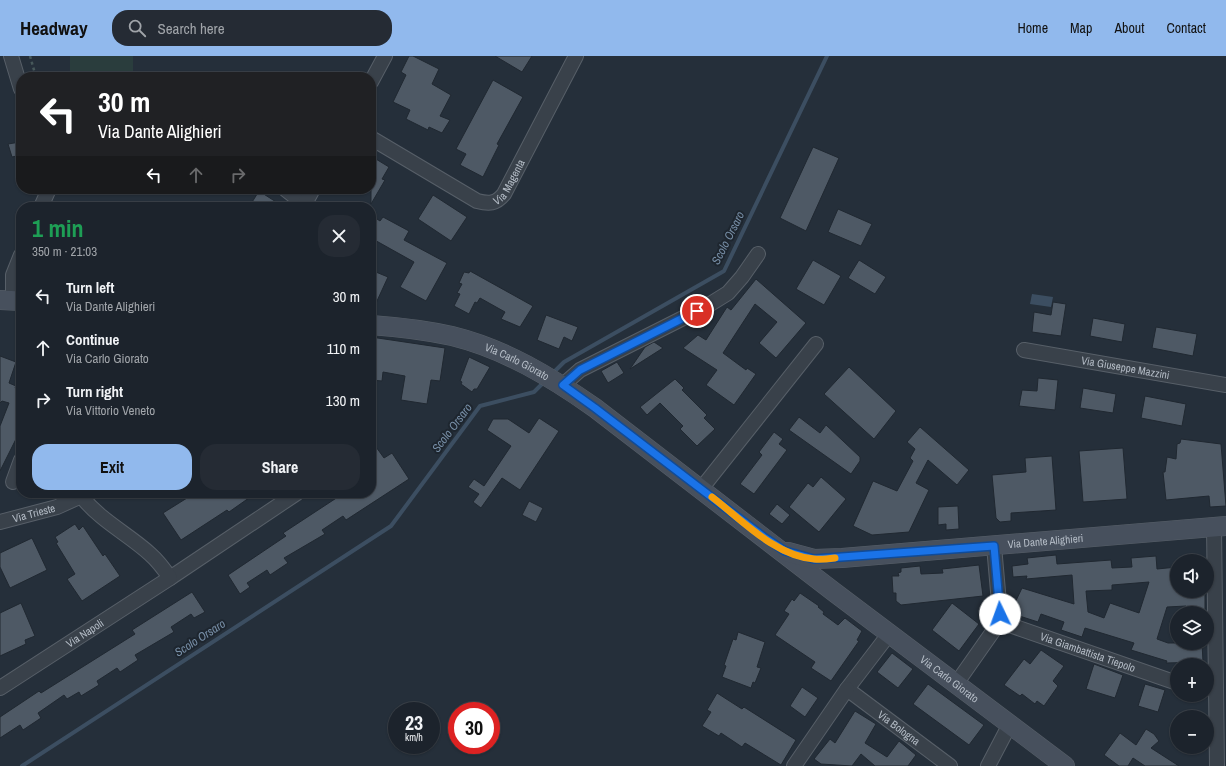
<!DOCTYPE html>
<meta charset="utf-8">
<style>
body{margin:0;font-family:"Archivo Narrow",sans-serif;background:#252b34;color:#f1f3f6;height:100vh;display:flex;flex-direction:column;font-size:15px;white-space:nowrap}
*{box-sizing:border-box;margin:0}
p{font-size:13px;color:#a0a4a9}
.icon{flex:none;width:22px;height:22px;fill:none;stroke:currentColor;stroke-width:2;stroke-linecap:round;stroke-linejoin:round}
.map{position:relative;flex:1;overflow:hidden}
.side{position:absolute;left:16px;top:146px;width:360px;height:296px;display:flex;flex-direction:column;background:#1c232c;border-radius:16px;box-shadow:0 1px 3px #0004,0 0 0 1px #3a4048}
.side>*{flex:none}
.banner{position:absolute;left:16px;top:16px;width:360px;height:122px;border-radius:16px;box-shadow:0 1px 3px #0004,0 0 0 1px #3a4048;background:#202124;color:#fff;overflow:hidden}
.tools{position:absolute;left:1170px;top:498px;display:grid;gap:8px}
.tools a{display:grid;place-items:center;width:44px;height:44px;border-radius:50%;background:#1c232c;box-shadow:0 1px 3px #0004,0 0 0 1px #3a4048;font-size:20px}
.speed{position:absolute;left:388px;top:646px;display:flex;gap:8px;font-size:20px;font-weight:700;text-align:center}
.speed>*{display:grid;place-content:center;width:52px;height:52px;border-radius:50%;background:#1c232c;box-shadow:0 1px 3px #0004,0 0 0 1px #3a4048;line-height:1}
.speed small{font-size:10px;font-weight:400}
.speed .limit{border:6px solid #d22;background:#fff;color:#111}
.pin{position:absolute;display:grid;place-items:center;width:34px;height:34px;color:#fff;margin:-17px;border:2px solid #fff;border-radius:50%;box-shadow:0 1px 4px #0007}
.me{position:absolute;width:44px;margin:-22px;rotate:357deg;stroke-linejoin:round;filter:drop-shadow(0 0 3px #0008)}
.turn{display:flex;align-items:center;gap:14px;height:84px;padding:0 16px;font-size:18px}
.turn .icon{width:52px;height:52px;stroke-width:2.5}
.turn b{display:block;font-size:28px;line-height:34px}
.lanes{display:flex;align-items:center;height:38px;padding:0 16px;background:#0003;justify-content:center;gap:20px;direction:ltr}
.lanes .off{opacity:.35}
.round{display:grid;place-items:center;flex:none;width:42px;height:42px;border-radius:16px;background:#252b34}
.summary{display:flex;align-items:center;justify-content:space-between;height:68px;padding:0 16px}
h1{font-size:24px;font-weight:800;line-height:30px;color:#1e9e55}
.action{display:flex;gap:8px;margin-top:auto;padding:8px 16px}
.action a{flex:1;height:46px;border-radius:16px;background:#91b9ed;color:#111;font-size:16px;font-weight:800;line-height:46px;text-align:center}
.action a+a{background:#252b34;color:#f1f3f6}
ul{padding:0;list-style:none}
li{display:flex;align-items:center;gap:12px;height:52px;padding:0 16px}
li div{flex:1}
li b{display:block;font-size:15px}
li em{font-style:normal}
header{display:flex;align-items:center;gap:24px;box-sizing:border-box;height:56px;padding:0 20px;background:#91b9ed;color:#111}
header strong{font-size:19px}
nav{display:flex;gap:22px;margin-inline-start:auto;font-size:14px}
.search{width:280px;height:36px;background:#252b34;display:flex;align-items:center;gap:10px;box-sizing:border-box;padding:0 14px;border-radius:16px;color:#a0a4a9;font-size:15px}
.map>svg:first-child{display:block}
</style>
<header>
<strong>Headway</strong>
<div class="search"><svg class="icon" aria-label="search" viewBox="0 0 24 24"><circle cx="10" cy="10" r="6"/><path d="M15 15l6 6"/></svg>Search here</div>
<nav><a>Home</a><a>Map</a><a>About</a><a>Contact</a></nav>
</header>
<div class="map">
<svg width="1226" height="710" viewBox="0 0 1226 710">
<rect width="100%" height="100%" fill="#252f3a"/>
<path fill="#2a3d3d" d="M70,0H133V21H70Z"/>
<path fill="#3c4e61" d="M1032,238L1053,241L1051,251L1030,248Z"/>
<g fill="none" stroke-linecap="round" stroke-linejoin="round">
<path stroke="#3c4e61" stroke-width="4" d="M552,318L564,306L724,215L827,0
M22,710L391,470L480,350L534,336L544,326"/>
</g>
<path fill="#4e5965" stroke="#202831" fill-rule="evenodd" d="M409,0H413L439,13L432,28L451,39L440,60L450,64L442,77L429,71L428,74L406,63L410,54L393,46L406,19L401,16Z
M495,0H532L522,16Z
M493,24L523,41L497,88L499,89L483,121L460,109L466,98L456,93Z
M20,86L21,99L12,101L8,88Z
M813,91L839,102L806,175L780,162Z
M371,100L389,111L382,123L385,124L371,148Z
M259,135L284,151H249Z
M433,139L467,161L451,185L418,163Z
M838,153L872,168L861,190L828,176Z
M371,159L380,165L383,161L409,175L404,184L447,207L426,245L400,231L414,206L371,182Z
M813,204L841,220L824,249L796,233Z
M859,204L886,221L875,238L848,222Z
M371,214L388,221L371,258Z
M470,215L533,250L520,271L501,263L505,256L480,242L477,247L475,246L469,258L454,250L460,238L457,237L462,228L459,227L464,216L469,217Z
M756,223L806,267L776,302L759,287L777,266L755,248L723,297L746,314L747,312L756,318L734,349L706,329L717,314L683,292L698,279L706,284L727,251L731,254Z
M1053,246L1066,248L1061,280L1032,276L1034,256L1051,259Z
M546,259L578,271L572,285L564,281L559,293L537,284Z
M1093,262L1125,268L1122,286L1090,280Z
M1156,271L1197,278L1193,300L1152,292Z
M371,281L445,292L440,325L431,324L427,348L401,344L405,320L383,316L382,325L371,324Z
M654,286L663,292L630,313L645,291Z
M0,300L16,306L9,327L16,330L15,332L21,334V373L0,415V370L9,347L2,345L0,347Z
M469,301L490,311L477,333H474L472,336L461,328L462,326L460,325Z
M617,306L624,317L608,327L601,315Z
M849,311L896,355L874,383L824,338Z
M1038,322L1058,324L1055,354L1019,350L1022,334L1037,335Z
M675,323L684,332L682,334L707,359L704,362L715,373L697,390L680,373L683,370L660,347L647,359L640,351Z
M1083,332L1116,338L1113,357L1080,352Z
M1145,340L1186,348L1182,370L1141,362Z
M799,361L820,377L826,369L860,401V405L851,418L789,374Z
M539,362L559,375L520,434L502,422L481,452L473,446L479,438L468,431L474,423L484,430L511,390L487,374L493,363H508L529,377Z
M920,371L969,414L957,429L928,404L916,427L929,434L909,476L872,479L853,470L873,425L897,435L913,405L910,402L915,393L907,386Z
M774,376L783,383L779,388L787,394L754,438L740,428L762,399L759,396Z
M1181,383L1221,388L1226,450L1210,451L1209,440L1166,444L1163,416H1165L1167,401L1176,403L1177,388L1180,387Z
M371,384L384,402L392,397L409,423L346,464L343,460L322,474L325,478L284,502L288,507L270,519L267,514L247,527L250,531L240,538L228,519L286,480L283,477L344,437H371Z
M1123,392L1127,443L1083,446L1079,395Z
M1052,400L1056,454L1011,457V465L1000,466L996,462L992,419L1026,416L1025,402Z
M821,421L846,443L819,476L789,451L808,427L813,431Z
M195,437H256L229,456L227,454L181,484L163,457Z
M529,445L543,452L536,466L522,459Z
M777,448L790,459L782,468L769,458Z
M958,450L959,473L946,474V468L938,469V451Z
M75,468L79,474L83,470L103,500L105,498L120,520L82,545L67,523L75,518L56,487L58,486L55,481Z
M32,482L47,514L10,532L0,511V497Z
M1056,499L1057,508L1111,504L1112,512L1132,511L1131,502L1156,500L1157,513L1177,511V535H1205V557H1186V550L1167,551L1157,583L1168,587H1202L1203,606L1166,607L1167,605L1131,594L1134,587L1085,572L1082,581L1061,574L1064,566L1041,558L1038,566L1010,557L1022,532L1074,548L1072,519L1026,523L1027,520L1013,521L1012,510L1028,508L1027,502ZM1149,526L1139,557L1110,547L1104,562L1088,556L1086,535L1112,534V529Z
M979,509L983,540L901,549L896,545V537H893L892,520H899L898,517L901,516V512L920,510L921,518L943,517L942,513Z
M192,536L205,556L194,562L191,558L171,571L174,576L135,599L138,604L120,616L117,612L97,625L99,629L81,640L79,636L67,643L64,639L38,657L41,662L23,674L20,669L0,682V661L39,635L41,637L135,578L132,574Z
M800,537L819,550L818,551L824,556L823,558L838,569L845,562L862,575L857,584L859,585L831,625L811,612L815,606L775,579L789,558L784,555L792,543L794,545Z
M21,547L35,580L25,584L26,588L0,600V557Z
M952,547L979,568L959,595L932,574Z
M738,576L765,586L757,611L761,612L755,627L753,626L751,632L722,621L726,610L724,609L733,583L736,584Z
M1041,594L1064,610L1053,625L1058,630L1044,650L1037,645L1035,648L1022,638L1020,640L1004,629L1024,603L1030,608Z
M892,597L913,613L898,632L877,616Z
M1094,608L1123,619L1115,642L1086,633Z
M928,628L984,669L969,689L913,648Z
M1145,628L1165,634L1158,656L1138,650Z
M802,631L818,642L805,661L790,650Z
M717,637L742,653L744,651L796,684L781,709L745,687L742,691L721,677L719,680L702,670L711,656L707,654Z
M855,655L876,668L865,687L887,701L899,685L916,699L908,710H875L861,698L852,710L821,708L814,703L830,683L835,687Z
M1146,673L1154,678L1159,685L1151,692L1179,710H1145L1133,702L1128,710H1119L1104,699L1120,677L1136,689Z"/>
<g fill="none" stroke-linecap="round" stroke-linejoin="round">
<defs>
<g id="street">
<path d="M11,0L21,33"/>
<path d="M371,26L385,0"/>
<path id="s1" d="M371,82L477,145C489,148 496,148 504,138L576,0"/>
<path d="M285,133L304,148"/>
<path d="M41,151L49,133"/>
<path d="M303,151L313,133"/>
<path d="M13,245V219L21,199"/>
<path id="s2" d="M1024,294L1226,329"/>
<path d="M563,329L580,314L707,250L728,237L742,221L758,198"/>
<path d="M13,426L21,404"/>
<path d="M701,433L816,288"/>
<path id="s3" d="M0,466L57,451L88,437"/>
<path d="M1214,471L1217,710"/>
<path d="M170,522L297,437"/>
<path id="s4" d="M998,565L1177,627"/>
<path id="s5" d="M889,578L847,633L950,710"/>
<path d="M956,628L996,571L1000,558L994,490"/>
<path id="s6" d="M0,632L170,522C164,513 158,505 150,498C128,478 101,465 82,441"/>
<path d="M794,710L847,633"/>
<path d="M988,710L1010,668"/>
</g>
<g id="secondary">
<path d="M0,244L21,245"/>
<path id="s7" d="M371,269C398,271 425,274 452,280C505,293 551,321 595,352L834,536L1065,710"/>
<path id="s8" d="M788,496L814,503L842,502L1226,470"/>
</g>
</defs>
<use href="#street" stroke="#575f68" stroke-width="16"/>
<use href="#secondary" stroke="#575f68" stroke-width="20"/>
<path stroke="#47585a" stroke-width="2.5" stroke-dasharray="3 3" stroke-linecap="butt" d="M30,0L36,21
M19,186L21,179"/>
<use href="#street" stroke="#39414a" stroke-width="14"/>
<use href="#secondary" stroke="#47505d" stroke-width="19"/>
</g>
<g fill="none" stroke-linecap="round" stroke-linejoin="round">
<defs>
<path id="route" d="M697,255L580,314L563,329L595,352L765,482L785,495L814,503L994,490L1000,558"/>
</defs>
<use href="#route" stroke="#114b97" stroke-width="10"/>
<use href="#route" stroke="#1a73e8" stroke-width="7"/>
<path stroke="#f59e0b" stroke-width="7" d="M712,441C742,464 775,500 814,503C821,504 828,503 835,502"/>
</g>
<g text-anchor="middle" dominant-baseline="central" stroke-width="4" stroke-linejoin="round" paint-order="stroke">
<g font-size="11" fill="#b4bcc6" stroke="#1e262f">
<text stroke="none"><textPath href="#s1" startOffset="166">Via Magenta</textPath></text>
<text stroke="none"><textPath href="#s7" startOffset="152">Via Carlo Giorato</textPath></text>
<text stroke="none"><textPath href="#s2" startOffset="103">Via Giuseppe Mazzini</textPath></text>
<text stroke="none"><textPath href="#s3" startOffset="35">Via Trieste</textPath></text>
<text stroke="none"><textPath href="#s8" startOffset="259">Via Dante Alighieri</textPath></text>
<text stroke="none"><textPath href="#s6" startOffset="101">Via Napoli</textPath></text>
<text stroke="none"><textPath href="#s4" startOffset="95">Via Giambattista Tiepolo</textPath></text>
<text stroke="none"><textPath href="#s7" startOffset="689">Via Carlo Giorato</textPath></text>
<text stroke="none"><textPath href="#s5" startOffset="134">Via Bologna</textPath></text>
</g>
<g font-size="12" font-style="italic" fill="#778ea6" stroke="#1e262f">
<text transform="translate(728 182) rotate(-63)">Scolo Orsaro</text>
<text transform="translate(452 372) rotate(-53)">Scolo Orsaro</text>
<text transform="translate(200 582) rotate(-33)">Scolo Orsaro</text>
</g>
</g>
</svg>
<div class="tools">
<a><svg class="icon" aria-label="sound" viewBox="0 0 24 24"><path d="M4 9h4l5-4v14l-5-4H4zM17 9q2 3 0 6"/></svg></a>
<a><svg class="icon" aria-label="layers" viewBox="0 0 24 24"><path d="M12 4l9 5-9 5-9-5zM3 14l9 5 9-5"/></svg></a>
<a>+</a>
<a>−</a>
</div>
<div class="speed"><div>23<small>km/h</small></div><div class="limit">30</div></div>
<div class="pin" style="left:697px;top:255px;background:#d93025"><svg class="icon" aria-label="arrive" viewBox="0 0 24 24"><path d="M6 21V4h12l-3 4 3 4H6"/></svg></div>
<svg class="me" style="left:1000px;top:558px" viewBox="-20 -20 40 40"><circle r="19" fill="#fff"/><path d="M0-13L10 11 0 6-10 11z" fill="#1a73e8"/></svg>
<div class="banner">
<div class="turn"><svg class="icon" aria-label="left" viewBox="0 0 24 24"><path d="M17 20v-9H6M10 6l-5 5 5 5"/></svg><div><b>30 m</b>Via Dante Alighieri</div></div>
<div class="lanes"><svg class="icon" aria-label="left" viewBox="0 0 24 24"><path d="M17 20v-9H6M10 6l-5 5 5 5"/></svg><svg class="icon off" aria-label="ahead" viewBox="0 0 24 24"><path d="M12 20V5M6 11l6-6 6 6"/></svg><svg class="icon off" aria-label="right" viewBox="0 0 24 24"><path d="M7 20v-9h11M14 6l5 5-5 5"/></svg></div>
</div>
<section class="side">
<div class="summary"><div><h1>1 min</h1><p>350 m · 21:03</p></div><a class="round"><svg class="icon" aria-label="close" viewBox="0 0 24 24"><path d="M6 6l12 12M18 6L6 18"/></svg></a></div>
<ul>
<li><svg class="icon" aria-label="left" viewBox="0 0 24 24"><path d="M17 20v-9H6M10 6l-5 5 5 5"/></svg><div><b>Turn left</b><p>Via Dante Alighieri</p></div><em>30 m</em></li>
<li><svg class="icon" aria-label="ahead" viewBox="0 0 24 24"><path d="M12 20V5M6 11l6-6 6 6"/></svg><div><b>Continue</b><p>Via Carlo Giorato</p></div><em>110 m</em></li>
<li><svg class="icon" aria-label="right" viewBox="0 0 24 24"><path d="M7 20v-9h11M14 6l5 5-5 5"/></svg><div><b>Turn right</b><p>Via Vittorio Veneto</p></div><em>130 m</em></li>
</ul>
<div class="action"><a>Exit</a><a>Share</a></div>
</section>
</div>
